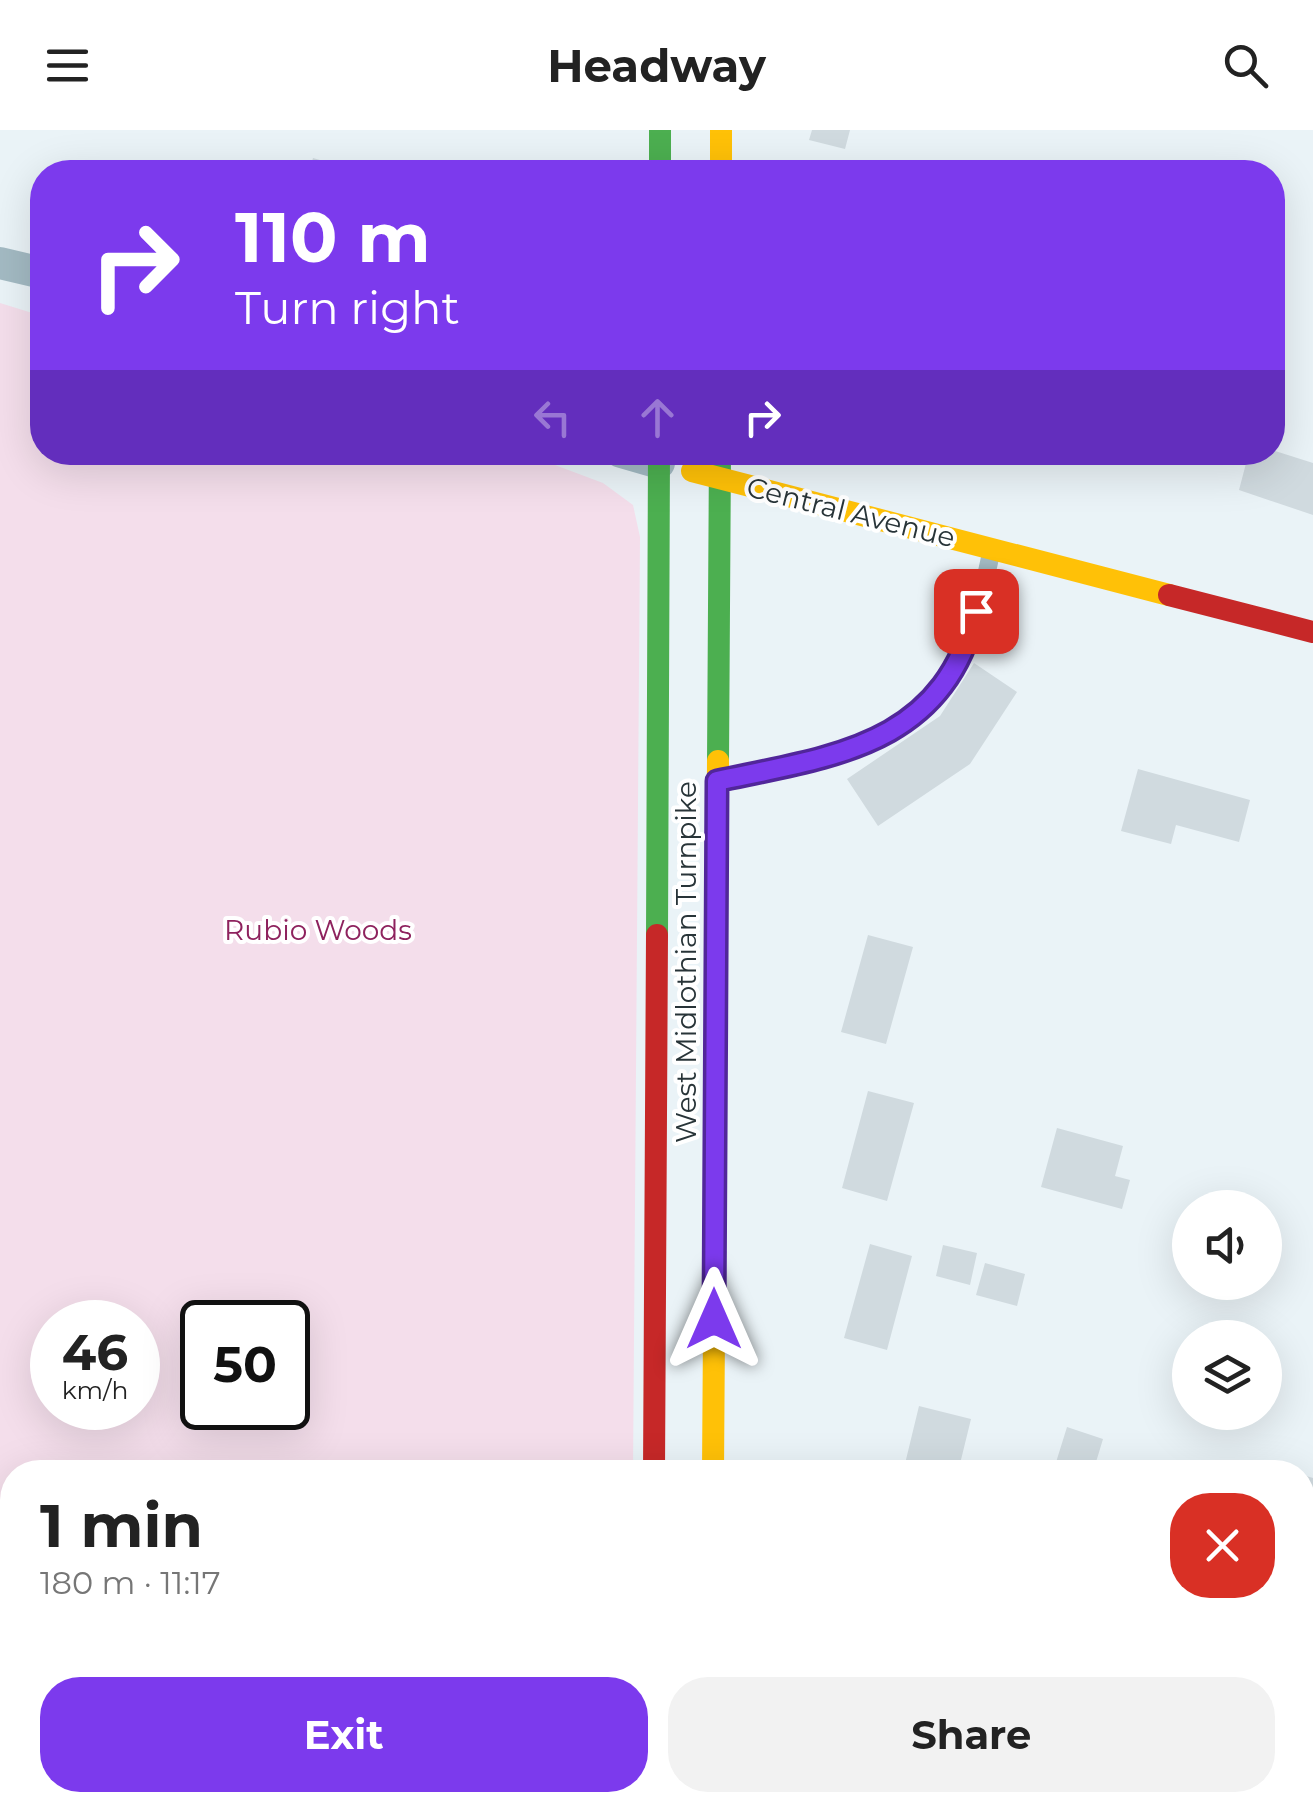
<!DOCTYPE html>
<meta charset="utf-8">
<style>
body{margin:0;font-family:Montserrat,sans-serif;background:#f2f2f2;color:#222;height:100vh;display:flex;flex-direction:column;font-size:38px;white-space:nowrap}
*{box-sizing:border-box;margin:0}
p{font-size:32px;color:#767676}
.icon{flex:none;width:55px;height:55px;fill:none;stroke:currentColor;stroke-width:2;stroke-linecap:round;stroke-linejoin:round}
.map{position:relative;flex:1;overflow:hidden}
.panel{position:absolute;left:0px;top:1330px;width:1315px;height:352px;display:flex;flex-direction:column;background:#fff;border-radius:40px 40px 0 0;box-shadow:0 10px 40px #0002}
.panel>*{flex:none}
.banner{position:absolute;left:30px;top:30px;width:1255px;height:305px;border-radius:40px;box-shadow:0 10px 40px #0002;background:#7c3aed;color:#fff;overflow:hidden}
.tools{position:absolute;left:1172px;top:1060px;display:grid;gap:20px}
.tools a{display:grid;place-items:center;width:110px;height:110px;border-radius:50%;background:#fff;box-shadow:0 10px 40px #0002;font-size:50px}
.speed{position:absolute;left:30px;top:1170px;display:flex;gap:20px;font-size:50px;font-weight:700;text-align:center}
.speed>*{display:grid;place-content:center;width:130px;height:130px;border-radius:50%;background:#fff;box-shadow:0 10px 40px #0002;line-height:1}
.speed small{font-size:25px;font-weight:400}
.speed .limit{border:5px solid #111;border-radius:15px;background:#fff;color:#111}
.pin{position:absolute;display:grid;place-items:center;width:85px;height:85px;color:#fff;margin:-42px;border-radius:20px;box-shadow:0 5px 15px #0006}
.me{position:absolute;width:110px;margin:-55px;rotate:0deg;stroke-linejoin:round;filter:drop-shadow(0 0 8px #0008)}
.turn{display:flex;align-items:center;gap:35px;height:210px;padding:0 40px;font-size:45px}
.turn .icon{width:130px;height:130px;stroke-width:2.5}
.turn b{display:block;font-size:70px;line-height:85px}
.lanes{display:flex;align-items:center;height:95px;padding:0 40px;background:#0003;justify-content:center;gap:50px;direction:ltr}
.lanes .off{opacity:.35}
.round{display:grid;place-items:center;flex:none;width:105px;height:105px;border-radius:40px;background:#f2f2f2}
.summary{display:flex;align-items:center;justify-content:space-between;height:170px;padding:0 40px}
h1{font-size:60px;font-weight:700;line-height:75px}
.primary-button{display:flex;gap:20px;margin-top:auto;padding:20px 40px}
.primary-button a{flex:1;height:115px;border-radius:40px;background:#7c3aed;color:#fff;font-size:40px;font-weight:700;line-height:115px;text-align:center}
.primary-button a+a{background:#f2f2f2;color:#222}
header{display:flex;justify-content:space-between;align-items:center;height:130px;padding:0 40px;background:#fff;font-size:45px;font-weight:700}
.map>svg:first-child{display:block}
</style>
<header><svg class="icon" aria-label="menu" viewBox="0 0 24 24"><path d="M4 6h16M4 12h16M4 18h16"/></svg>Headway<svg class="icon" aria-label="search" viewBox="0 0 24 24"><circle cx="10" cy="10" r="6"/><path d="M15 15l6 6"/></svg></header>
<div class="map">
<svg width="1313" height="1682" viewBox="0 0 1313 1682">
<rect width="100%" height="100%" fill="#eaf3f7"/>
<path fill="#f4deeb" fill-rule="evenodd" d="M0,173L42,186V322L523,323L603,353L633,375L640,407L633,1342H12V1670H631V1682H0ZM52,1192H138V1278H52ZM202,1192H288V1278H202Z"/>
<path fill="#d0dadf" d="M812,0H850L845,19L809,10Z
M313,28L351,39L350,42H309Z
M230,32L268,41V42H228Z
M1272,320L1313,333V385L1239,360L1249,322Z
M1093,322H1139L1136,335Z
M974,533L1017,562L970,634L878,696L847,649L940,586Z
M1138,639L1250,670L1239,712L1176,695L1171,714L1121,701Z
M868,805L913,817L886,914L841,902Z
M868,961L914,973L887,1071L842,1058Z
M1057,998L1123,1016L1115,1046L1130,1050L1122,1079L1041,1057Z
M870,1114L912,1126L887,1220L844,1208Z
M943,1115L977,1123L970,1155L936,1146Z
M985,1133L1025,1144L1017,1176L976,1165Z
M919,1276L971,1289L958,1342H903Z
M1067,1297L1103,1309L1093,1342H1053Z
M1303,1345L1313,1348V1377L1302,1375Z
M1302,1664L1313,1667V1682H1224L1227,1670H1302Z"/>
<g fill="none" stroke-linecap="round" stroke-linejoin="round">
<path stroke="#a3bac3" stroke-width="18" d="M722,650C819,629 930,617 969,509C980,480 985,449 992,419"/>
<path stroke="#a3bac3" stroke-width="32" d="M0,133L42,143
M621,322L659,333
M1302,1547L1313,1549"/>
<path stroke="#4caf50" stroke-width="22" d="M660,0V42
M718,631L720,322
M657,805L659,322
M653,1670V1682
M712,1670V1682"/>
<path stroke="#ffc107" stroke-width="22" d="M721,0V42
M692,341L1169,465
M713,1342L718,631"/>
<path stroke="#c62828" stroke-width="22" d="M1169,465L1313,502
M654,1342L657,805"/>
</g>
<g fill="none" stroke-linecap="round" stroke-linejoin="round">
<defs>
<path id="route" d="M714,1189L717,651C834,626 943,616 976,481"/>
</defs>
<use href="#route" stroke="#51269a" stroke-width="25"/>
<use href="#route" stroke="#7c3aed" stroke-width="18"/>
</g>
<g text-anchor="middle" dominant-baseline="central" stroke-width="8" stroke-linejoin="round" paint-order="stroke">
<g font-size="28" fill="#283438" stroke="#fff">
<text transform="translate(851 382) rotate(14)">Central Avenue</text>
<text transform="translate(686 832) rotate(-90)">West Midlothian Turnpike</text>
</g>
<g font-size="28" fill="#8e225e" stroke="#fff">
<text x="318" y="800">Rubio Woods</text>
</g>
</g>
</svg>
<div class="tools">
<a><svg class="icon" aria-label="sound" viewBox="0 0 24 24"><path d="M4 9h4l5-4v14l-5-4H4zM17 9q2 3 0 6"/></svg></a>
<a><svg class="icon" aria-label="layers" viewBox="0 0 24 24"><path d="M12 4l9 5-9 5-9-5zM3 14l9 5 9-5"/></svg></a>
</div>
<div class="speed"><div>46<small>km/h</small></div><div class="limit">50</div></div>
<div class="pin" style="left:976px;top:481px;background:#d93025"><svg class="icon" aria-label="arrive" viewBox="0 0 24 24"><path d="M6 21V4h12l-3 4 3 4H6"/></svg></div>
<svg class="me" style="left:714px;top:1189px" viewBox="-20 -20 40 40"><path d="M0-17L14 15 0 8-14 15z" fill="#7c3aed" stroke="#fff" stroke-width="4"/></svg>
<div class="banner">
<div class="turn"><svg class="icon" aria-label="right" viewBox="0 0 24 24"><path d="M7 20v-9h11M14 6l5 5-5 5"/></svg><div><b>110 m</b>Turn right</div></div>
<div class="lanes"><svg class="icon off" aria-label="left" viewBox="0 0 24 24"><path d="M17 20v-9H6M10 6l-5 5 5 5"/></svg><svg class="icon off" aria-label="ahead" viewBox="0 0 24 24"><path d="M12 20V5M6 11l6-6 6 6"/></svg><svg class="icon" aria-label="right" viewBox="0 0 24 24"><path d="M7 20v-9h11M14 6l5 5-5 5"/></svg></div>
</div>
<section class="panel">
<div class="summary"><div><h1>1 min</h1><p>180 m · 11:17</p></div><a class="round" style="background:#d93025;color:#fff"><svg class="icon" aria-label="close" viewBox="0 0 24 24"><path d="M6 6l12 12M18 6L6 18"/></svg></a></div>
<div class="primary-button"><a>Exit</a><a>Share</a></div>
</section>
</div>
